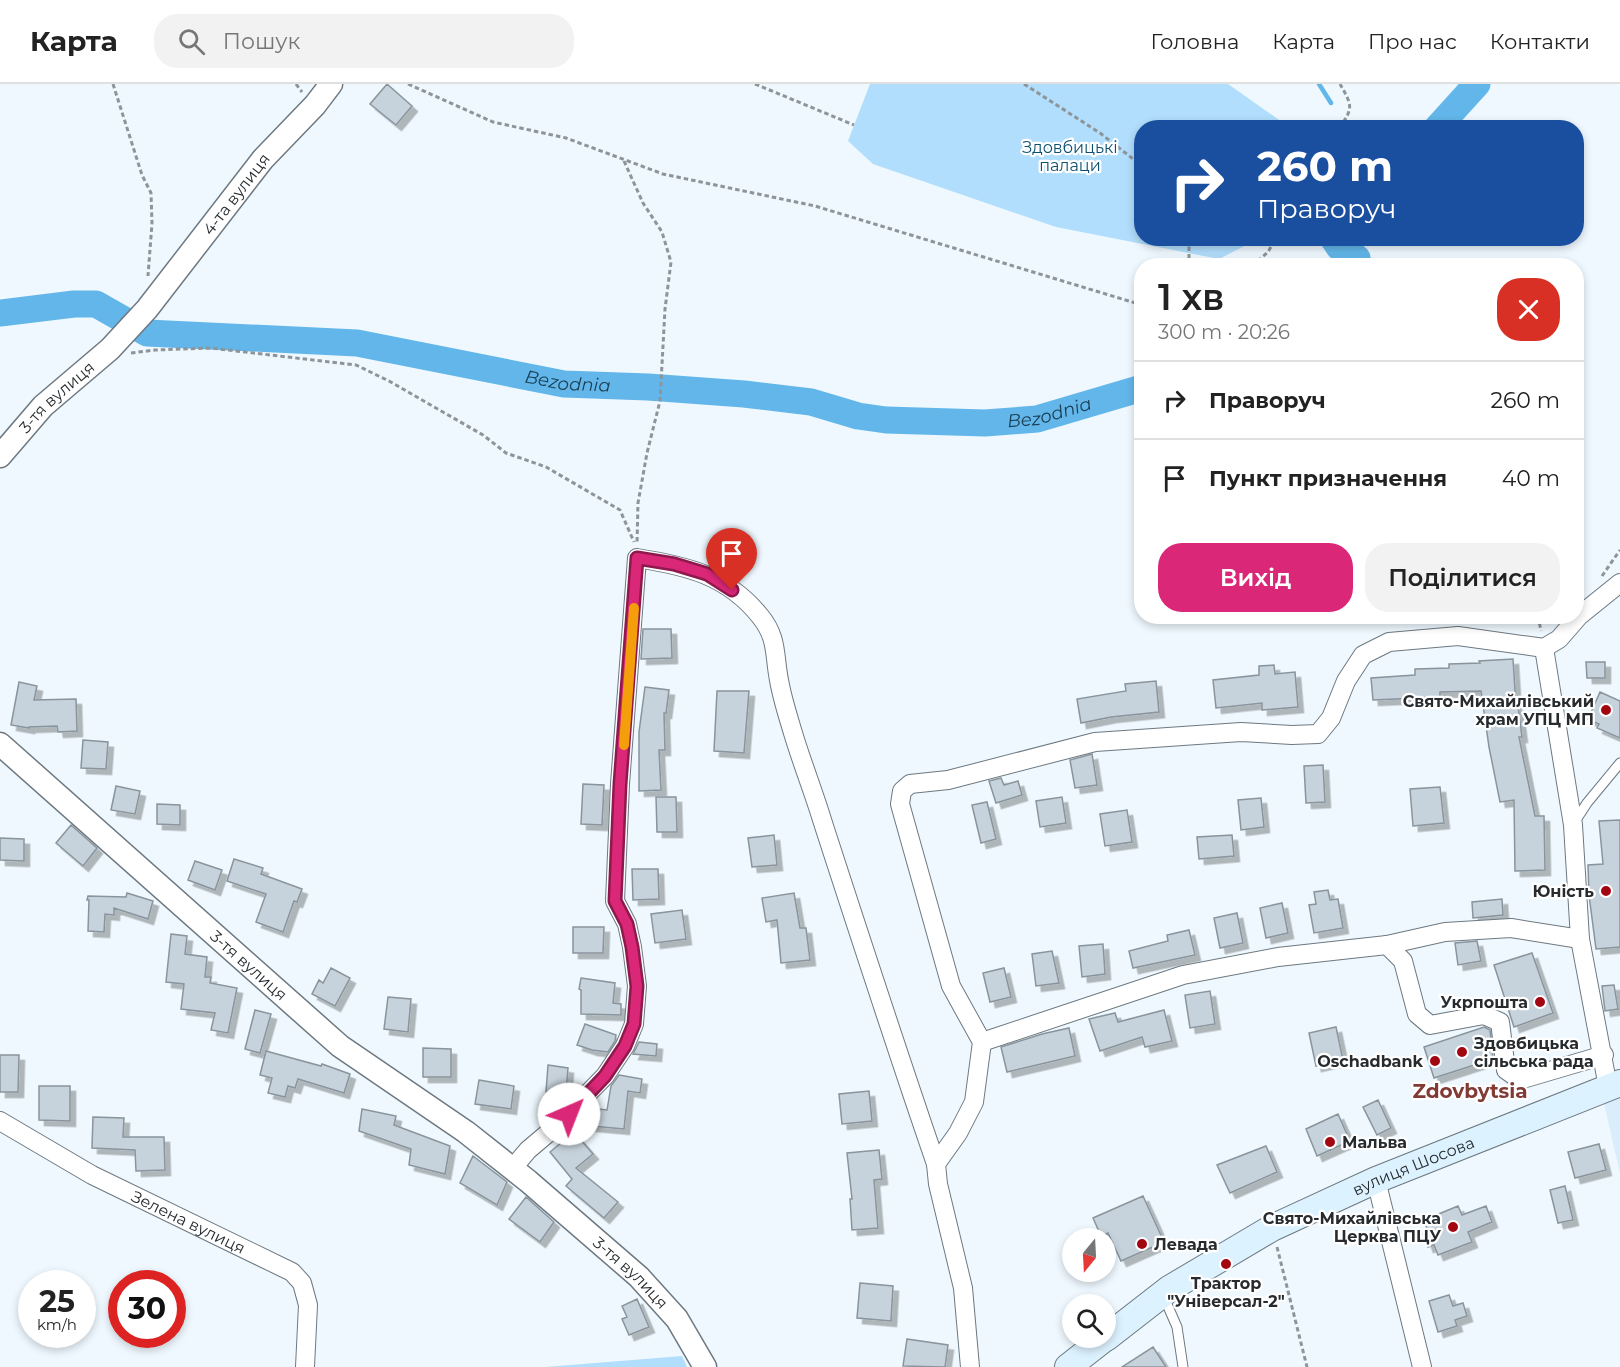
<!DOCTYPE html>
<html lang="uk">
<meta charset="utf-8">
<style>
body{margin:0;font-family:Montserrat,sans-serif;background:#f2f2f2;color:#222;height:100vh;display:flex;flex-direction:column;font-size:22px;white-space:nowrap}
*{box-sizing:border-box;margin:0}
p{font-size:20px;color:#767676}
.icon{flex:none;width:33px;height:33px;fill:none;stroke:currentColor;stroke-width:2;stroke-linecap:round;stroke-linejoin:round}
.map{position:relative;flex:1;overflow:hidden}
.sheet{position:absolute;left:1134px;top:174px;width:450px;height:366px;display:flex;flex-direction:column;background:#fff;border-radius:24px;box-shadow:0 3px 9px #0003}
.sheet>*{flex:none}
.hud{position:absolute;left:1134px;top:36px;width:450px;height:126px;border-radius:24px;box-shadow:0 3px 9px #0003;background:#1a4fa0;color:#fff;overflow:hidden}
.needle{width:39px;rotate:198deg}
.controls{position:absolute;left:1062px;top:1144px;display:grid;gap:12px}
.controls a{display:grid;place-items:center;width:54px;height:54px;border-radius:50%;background:#fff;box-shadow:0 3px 9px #0003;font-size:30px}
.speed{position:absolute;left:18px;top:1186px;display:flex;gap:12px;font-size:30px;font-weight:700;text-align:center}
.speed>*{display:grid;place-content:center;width:78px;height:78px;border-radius:50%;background:#fff;box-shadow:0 3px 9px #0003;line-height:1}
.speed small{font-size:15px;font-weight:400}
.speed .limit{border:9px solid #d22;background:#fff;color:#111}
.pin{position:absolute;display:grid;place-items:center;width:51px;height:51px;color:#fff;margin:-62px -26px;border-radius:50% 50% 50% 0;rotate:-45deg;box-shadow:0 0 6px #0007}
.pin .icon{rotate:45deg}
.me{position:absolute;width:66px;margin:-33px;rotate:44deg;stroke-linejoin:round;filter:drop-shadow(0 0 4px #0008)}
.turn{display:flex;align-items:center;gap:21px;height:126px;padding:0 24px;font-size:27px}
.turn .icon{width:78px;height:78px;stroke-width:2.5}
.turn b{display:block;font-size:42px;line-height:51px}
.round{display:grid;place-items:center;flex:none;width:63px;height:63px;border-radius:24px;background:#f2f2f2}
.headline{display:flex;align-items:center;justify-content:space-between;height:102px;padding:0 24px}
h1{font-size:36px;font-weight:600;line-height:45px}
.cta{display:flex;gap:12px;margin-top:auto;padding:12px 24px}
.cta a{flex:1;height:69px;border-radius:24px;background:#db2777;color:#fff;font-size:24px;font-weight:600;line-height:69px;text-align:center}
.cta a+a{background:#f2f2f2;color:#222}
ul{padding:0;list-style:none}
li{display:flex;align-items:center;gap:18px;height:78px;padding:0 24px;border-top:2px solid #e0e0e0}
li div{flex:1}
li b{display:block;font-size:22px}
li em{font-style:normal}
header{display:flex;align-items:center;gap:36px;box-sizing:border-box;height:84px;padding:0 30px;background:#fff;border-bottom:2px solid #e0e0e0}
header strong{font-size:28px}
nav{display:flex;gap:33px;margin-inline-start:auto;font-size:21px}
.search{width:420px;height:54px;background:#f2f2f2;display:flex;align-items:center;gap:15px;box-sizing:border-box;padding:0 21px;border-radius:24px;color:#767676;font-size:22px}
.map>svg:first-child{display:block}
</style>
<header>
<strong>Карта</strong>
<div class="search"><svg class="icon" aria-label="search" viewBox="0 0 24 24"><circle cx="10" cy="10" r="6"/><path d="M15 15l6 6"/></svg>Пошук</div>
<nav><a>Головна</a><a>Карта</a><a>Про нас</a><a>Контакти</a></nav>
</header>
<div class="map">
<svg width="1620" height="1283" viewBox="0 0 1620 1283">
<defs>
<filter id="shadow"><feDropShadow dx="5.5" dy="5.5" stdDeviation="0" flood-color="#0004"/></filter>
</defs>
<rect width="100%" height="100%" fill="#eef8fe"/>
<path fill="#d9edfa" d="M1620,1005V1089L1602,1011Z"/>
<path fill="#b1defc" d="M870,0H1228L1289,43L1142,44V154L1258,155L1219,175L1056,143L873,80L848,57Z
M682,1272L687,1283H546Z"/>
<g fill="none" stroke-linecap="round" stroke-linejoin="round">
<path stroke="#62b6e9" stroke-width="4.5" d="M1319,0L1331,19"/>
<g stroke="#62b6e9" stroke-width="27">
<path d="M1437,44L1477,0"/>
<path d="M1333,154L1339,163L1357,174L1355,182"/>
<path id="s1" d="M0,229L74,220H96L147,249L357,259L564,300L648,303L744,310L811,318L858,332L886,336L985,339L1037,335L1142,304"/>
</g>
</g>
<path fill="#c7d3dc" stroke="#89949c" stroke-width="1.5" filter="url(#shadow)" d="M387,0L412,22L396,41L370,20Z
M643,545H671L672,574L641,575Z
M1513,575L1516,622H1518L1522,653H1519L1535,732H1544L1545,786L1515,787L1514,716L1500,718L1489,663L1481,607L1440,608V613L1373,616L1371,594L1415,591V585L1449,584V580L1480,579L1479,577Z
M1586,578H1605V594H1587Z
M1274,581L1275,590L1295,588L1298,623L1262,626V619L1216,624L1213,596L1259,591V582Z
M1156,597L1159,628L1111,633L1081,639L1077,615L1126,607L1125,600Z
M19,598L37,602L34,616L76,615L77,647L58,648L57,642L29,643V644L11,641Z
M645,603L669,606L666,629H664L665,666H659L661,706L639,707V648Z
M717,607H749L744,669L714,667Z
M1600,608L1620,617V654L1597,644L1599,640L1588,635Z
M83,656L108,658L106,685L81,684Z
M1092,670L1097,701L1075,704L1070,676Z
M1323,681L1325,718L1306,719L1304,682Z
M1001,694L1004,701L1018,697L1022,711L996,719L989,697Z
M583,700L604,701L602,741L581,740Z
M116,702L140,707L135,730L111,726Z
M1440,703L1444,739L1413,742L1410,705Z
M656,713H676L677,748H657Z
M1062,713L1066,739L1040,743L1036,717Z
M1261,714L1264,743L1241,746L1238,716Z
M987,718L996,755L981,759L972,721Z
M157,720L180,721V741L157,740Z
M1127,726L1132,758L1105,762L1100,730Z
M1620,736V863L1596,865L1589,811L1588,781L1603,780L1599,737Z
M71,741L97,764L83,782L56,759Z
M774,751L777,781L752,783L748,754Z
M1232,751L1234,772L1199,775L1197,753Z
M0,754L24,755V777L0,776Z
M234,775L263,784L261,790L302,805L297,818L294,817L283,848L256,838L266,810L227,797Z
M195,777L222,786L215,806L188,796Z
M632,785H658L659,815L633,816Z
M1328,806L1330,816L1338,815L1343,844L1314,849L1309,821L1316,820L1314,808Z
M127,809L153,817L148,835L114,824V831L105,830L104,848L88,847L89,816H87L88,812L126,813Z
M794,809L800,844H806L810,876L781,879L777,836L766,838L762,814Z
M1502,815L1503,831L1473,834L1472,818Z
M1282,819L1288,849L1266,854L1260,824Z
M682,826L686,855L655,859L651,830Z
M1237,829L1243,859L1220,864L1214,834Z
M573,843H604L603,869H573Z
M1189,846L1195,871L1133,884L1129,867L1168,857L1167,851Z
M171,850L187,852L185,870L207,873L205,893H211L210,899L237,904L228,949L211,946L215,929L181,925L184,900L166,898Z
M1477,857L1481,877L1458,881L1455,859Z
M1103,860L1105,890L1082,893L1079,862Z
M1052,867L1059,899L1036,902L1032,870Z
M1532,869L1553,929L1514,943L1494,881Z
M331,884L350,894L335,922L312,910L319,896L323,899Z
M1004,884L1011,913L990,918L983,889Z
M581,894L615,899L613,919L621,920V931L581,930V906L579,905Z
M1614,901L1618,925L1605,927L1602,902Z
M1210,907L1215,940L1190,944L1185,911Z
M388,913L411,915L408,948L384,945Z
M255,926L271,930L260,969L245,965Z
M1164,926L1172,957L1145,963L1142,953L1100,967L1089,935L1115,929L1118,938Z
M585,940L616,951L615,957L608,968L592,966L577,961Z
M1336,943L1343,976L1316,982L1309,949Z
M1484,943L1490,946L1493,975L1434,994L1424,963Z
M1069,944L1075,972L1007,988L1001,963L1042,950Z
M639,958L657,960L656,972L633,970Z
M423,964L451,965V993H423Z
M266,967L321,982L322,980L350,990L344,1009L298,995L295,1004L288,1002L285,1013L268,1009L272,994L260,991Z
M0,971H19L18,1008H0Z
M548,981L568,984L566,1009L546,1008Z
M619,991L642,995L640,1009L628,1007L624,1045L581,1041L582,1031L590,1024L607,1026L611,1002Z
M479,996L514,1002L511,1025L475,1020Z
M39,1002H70V1037L39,1036Z
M869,1007L872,1037L842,1040L839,1010Z
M1378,1016L1391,1044L1377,1051L1363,1023Z
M362,1025L396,1032L394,1041L450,1062L445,1090L409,1081L411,1065L359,1047Z
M1338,1030L1350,1057L1317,1072L1306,1045Z
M93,1033L124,1034L123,1053H164L165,1086L136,1087L135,1066L92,1064Z
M574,1048L593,1070L576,1084L618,1118L604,1134L566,1102L572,1095L550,1068Z
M1599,1060L1606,1086L1575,1094L1568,1068Z
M1266,1062L1277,1088L1230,1109L1217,1081Z
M879,1066L882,1095L874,1096L878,1144L852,1146L850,1115H852L847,1069Z
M473,1072L507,1098L497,1121L460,1099Z
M1565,1102L1573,1136L1558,1139L1550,1106Z
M1143,1112L1164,1158L1121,1177L1108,1149L1101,1152L1093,1134Z
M526,1113L554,1138L540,1158L509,1135Z
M1458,1122L1462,1131L1486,1122L1492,1138L1468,1148L1472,1158L1438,1171L1434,1161L1428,1163L1423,1150L1428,1148L1424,1136Z
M860,1199L893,1202L891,1237L857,1234Z
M1449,1211L1453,1222L1463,1219L1467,1232L1455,1236L1457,1242L1438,1248L1429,1217Z
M637,1215L649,1243L629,1251L622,1235L627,1233L622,1222Z
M907,1255L948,1261L945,1283L903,1282Z
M1153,1263L1166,1283H1122Z"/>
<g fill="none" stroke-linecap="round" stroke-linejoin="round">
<defs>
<path id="service" d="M1574,739L1587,719L1620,679
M1163,1211L1177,1243L1183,1283"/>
<g id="minor">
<path d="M1544,564L1573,741L1580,855L1608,1003"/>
<path d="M1387,861L1403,877L1417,930L1430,941L1484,931L1500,938L1506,986L1516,993L1526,994L1604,971"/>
<path d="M982,958L1183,891L1278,873L1387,861L1445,848L1511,844L1580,855"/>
<path id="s2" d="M0,1037L92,1091L292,1188L302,1199L308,1221L305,1283"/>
<path d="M512,1085L528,1066L554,1044L605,992L625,962L634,940L637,902L632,863L627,840L615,817L620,700L637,474C687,482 727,491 760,532C778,554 774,571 779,596C782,614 788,632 793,649C802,679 814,709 823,739C860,853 897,967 936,1080"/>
<path d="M1376,1096L1422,1283"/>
<path d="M970,1283L963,1204L938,1100L936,1080L958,1049L974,1018L982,958L951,902L900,720L902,707L910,700L948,696L1095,658L1241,648L1292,651L1318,650L1331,634L1346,597L1363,571L1389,558L1458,552L1544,564L1559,555L1579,532L1620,499"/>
</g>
<g id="tertiary">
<path id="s3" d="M0,372L43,322L110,265L147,225L263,75L315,21L331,0"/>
<path id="s4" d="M0,660L340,962L466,1048L528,1097L639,1193L677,1235L705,1283"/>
</g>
<g id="secondary">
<path id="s5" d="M1106,1254L1169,1205L1272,1144L1376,1096L1620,999"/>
<path d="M1068,1283L1105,1254"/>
</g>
</defs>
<use href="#service" stroke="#6d7880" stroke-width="11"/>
<use href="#minor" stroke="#6d7880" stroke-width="20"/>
<use href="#tertiary" stroke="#6d7880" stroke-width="25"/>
<use href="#secondary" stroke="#6d7880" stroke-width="28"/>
<path stroke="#8e9599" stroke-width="3" stroke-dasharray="4.5 3" stroke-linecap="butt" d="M113,0L142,91L151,109L152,139L148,192
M296,0L302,8
M408,0L493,38L566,54L663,90L815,122L1142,221
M755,0L854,41
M1024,0L1100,49L1142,82
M1339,44C1354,24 1352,21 1340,0
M624,77L643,119L662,148L671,178L665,225L660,317L647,369L638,419L637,460
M1189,182V154
M1252,182L1268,168L1276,154
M131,269L155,266L211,264L356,281L389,297L483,351L506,369L546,383L620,426L634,458
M1602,492L1620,466
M1538,532L1541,547
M1277,1163L1307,1283"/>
<use href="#service" stroke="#fff" stroke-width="9"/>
<use href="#minor" stroke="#fff" stroke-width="18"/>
<use href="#tertiary" stroke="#fff" stroke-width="22"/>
<use href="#secondary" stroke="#ddf2ff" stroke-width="26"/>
</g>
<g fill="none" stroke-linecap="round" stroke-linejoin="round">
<defs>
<path id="route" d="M569,1030L605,992L625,962L634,940L637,902L632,863L627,840L615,817L620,700L637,474L674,480L707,490L732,506"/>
</defs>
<use href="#route" stroke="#8e194d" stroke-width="15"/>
<use href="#route" stroke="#db2777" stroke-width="10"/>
<path stroke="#f59e0b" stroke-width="10" d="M624,661L634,524"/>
</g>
<g fill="#a20711" stroke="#fff" stroke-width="2">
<circle cx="1606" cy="626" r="6"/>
<circle cx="1606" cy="807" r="6"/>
<circle cx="1540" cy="918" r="6"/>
<circle cx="1462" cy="968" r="6"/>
<circle cx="1435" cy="977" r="6"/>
<circle cx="1330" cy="1058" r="6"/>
<circle cx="1453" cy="1143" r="6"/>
<circle cx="1142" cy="1160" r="6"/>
<circle cx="1226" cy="1180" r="6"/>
</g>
<g text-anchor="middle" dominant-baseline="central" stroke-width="4.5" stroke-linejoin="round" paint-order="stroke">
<g font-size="16" fill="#0c5071" stroke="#fff">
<text x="1070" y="63">Здовбицькі<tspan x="1070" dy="18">палаци</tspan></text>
</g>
<g font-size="16" fill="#272b2e" stroke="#fff">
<text stroke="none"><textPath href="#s3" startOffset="354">4-та вулиця</textPath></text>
<text stroke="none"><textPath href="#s3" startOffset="82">3-тя вулиця</textPath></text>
<text stroke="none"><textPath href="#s4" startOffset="333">3-тя вулиця</textPath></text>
<text stroke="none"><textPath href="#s5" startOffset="354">вулиця Шосова</textPath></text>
<text stroke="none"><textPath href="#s2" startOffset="214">Зелена вулиця</textPath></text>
<text stroke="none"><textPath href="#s4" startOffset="824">3-тя вулиця</textPath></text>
</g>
<g font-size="16" font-weight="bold" fill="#272b2e" stroke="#fff" text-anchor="end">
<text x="1594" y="617">Свято-Михайлівський<tspan x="1594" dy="18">храм УПЦ МП</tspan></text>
<text x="1594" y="807">Юність</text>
<text x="1528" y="918">Укрпошта</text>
<text x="1474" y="959" text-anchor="start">Здовбицька<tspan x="1474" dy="18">сільська рада</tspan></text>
<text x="1423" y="977">Oschadbank</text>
<text x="1342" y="1058" text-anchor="start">Мальва</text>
<text x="1441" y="1134">Свято-Михайлівська<tspan x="1441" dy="18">Церква ПЦУ</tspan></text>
<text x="1154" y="1160" text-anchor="start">Левада</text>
<text x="1226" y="1199" text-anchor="middle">Трактор<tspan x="1226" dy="18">"Універсал-2"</tspan></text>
</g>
<g font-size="18" font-style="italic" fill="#1c4055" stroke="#fff">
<text stroke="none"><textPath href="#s1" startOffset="580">Bezodnia</textPath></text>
<text stroke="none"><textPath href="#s1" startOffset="1066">Bezodnia</textPath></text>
</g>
<g font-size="20" font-weight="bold" fill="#823a34" stroke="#fff">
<text x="1470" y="1007">Zdovbytsia</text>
</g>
</g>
</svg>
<div class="controls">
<a><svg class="needle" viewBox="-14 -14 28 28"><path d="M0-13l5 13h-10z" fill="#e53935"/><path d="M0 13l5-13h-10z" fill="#767676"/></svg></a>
<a><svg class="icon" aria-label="search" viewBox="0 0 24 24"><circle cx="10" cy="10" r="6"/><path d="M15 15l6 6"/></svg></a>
</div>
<div class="speed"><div>25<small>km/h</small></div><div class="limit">30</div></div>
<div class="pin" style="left:732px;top:506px;background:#d93025"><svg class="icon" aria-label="arrive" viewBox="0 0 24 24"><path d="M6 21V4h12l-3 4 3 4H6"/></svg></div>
<svg class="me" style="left:569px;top:1030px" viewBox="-20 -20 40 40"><circle r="19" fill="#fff"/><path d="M0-13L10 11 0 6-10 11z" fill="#db2777"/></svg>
<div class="hud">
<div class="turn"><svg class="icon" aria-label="right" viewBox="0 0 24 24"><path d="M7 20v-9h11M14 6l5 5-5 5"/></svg><div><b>260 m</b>Праворуч</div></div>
</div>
<section class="sheet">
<div class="headline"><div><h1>1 хв</h1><p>300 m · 20:26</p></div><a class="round" style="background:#d93025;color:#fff"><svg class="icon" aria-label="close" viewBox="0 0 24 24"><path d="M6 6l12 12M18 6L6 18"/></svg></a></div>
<ul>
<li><svg class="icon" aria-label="right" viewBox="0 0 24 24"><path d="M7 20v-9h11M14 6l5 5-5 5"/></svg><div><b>Праворуч</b></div><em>260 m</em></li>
<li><svg class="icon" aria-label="arrive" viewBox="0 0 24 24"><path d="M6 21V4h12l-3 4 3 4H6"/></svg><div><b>Пункт призначення</b></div><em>40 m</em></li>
</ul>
<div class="cta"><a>Вихід</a><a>Поділитися</a></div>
</section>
</div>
